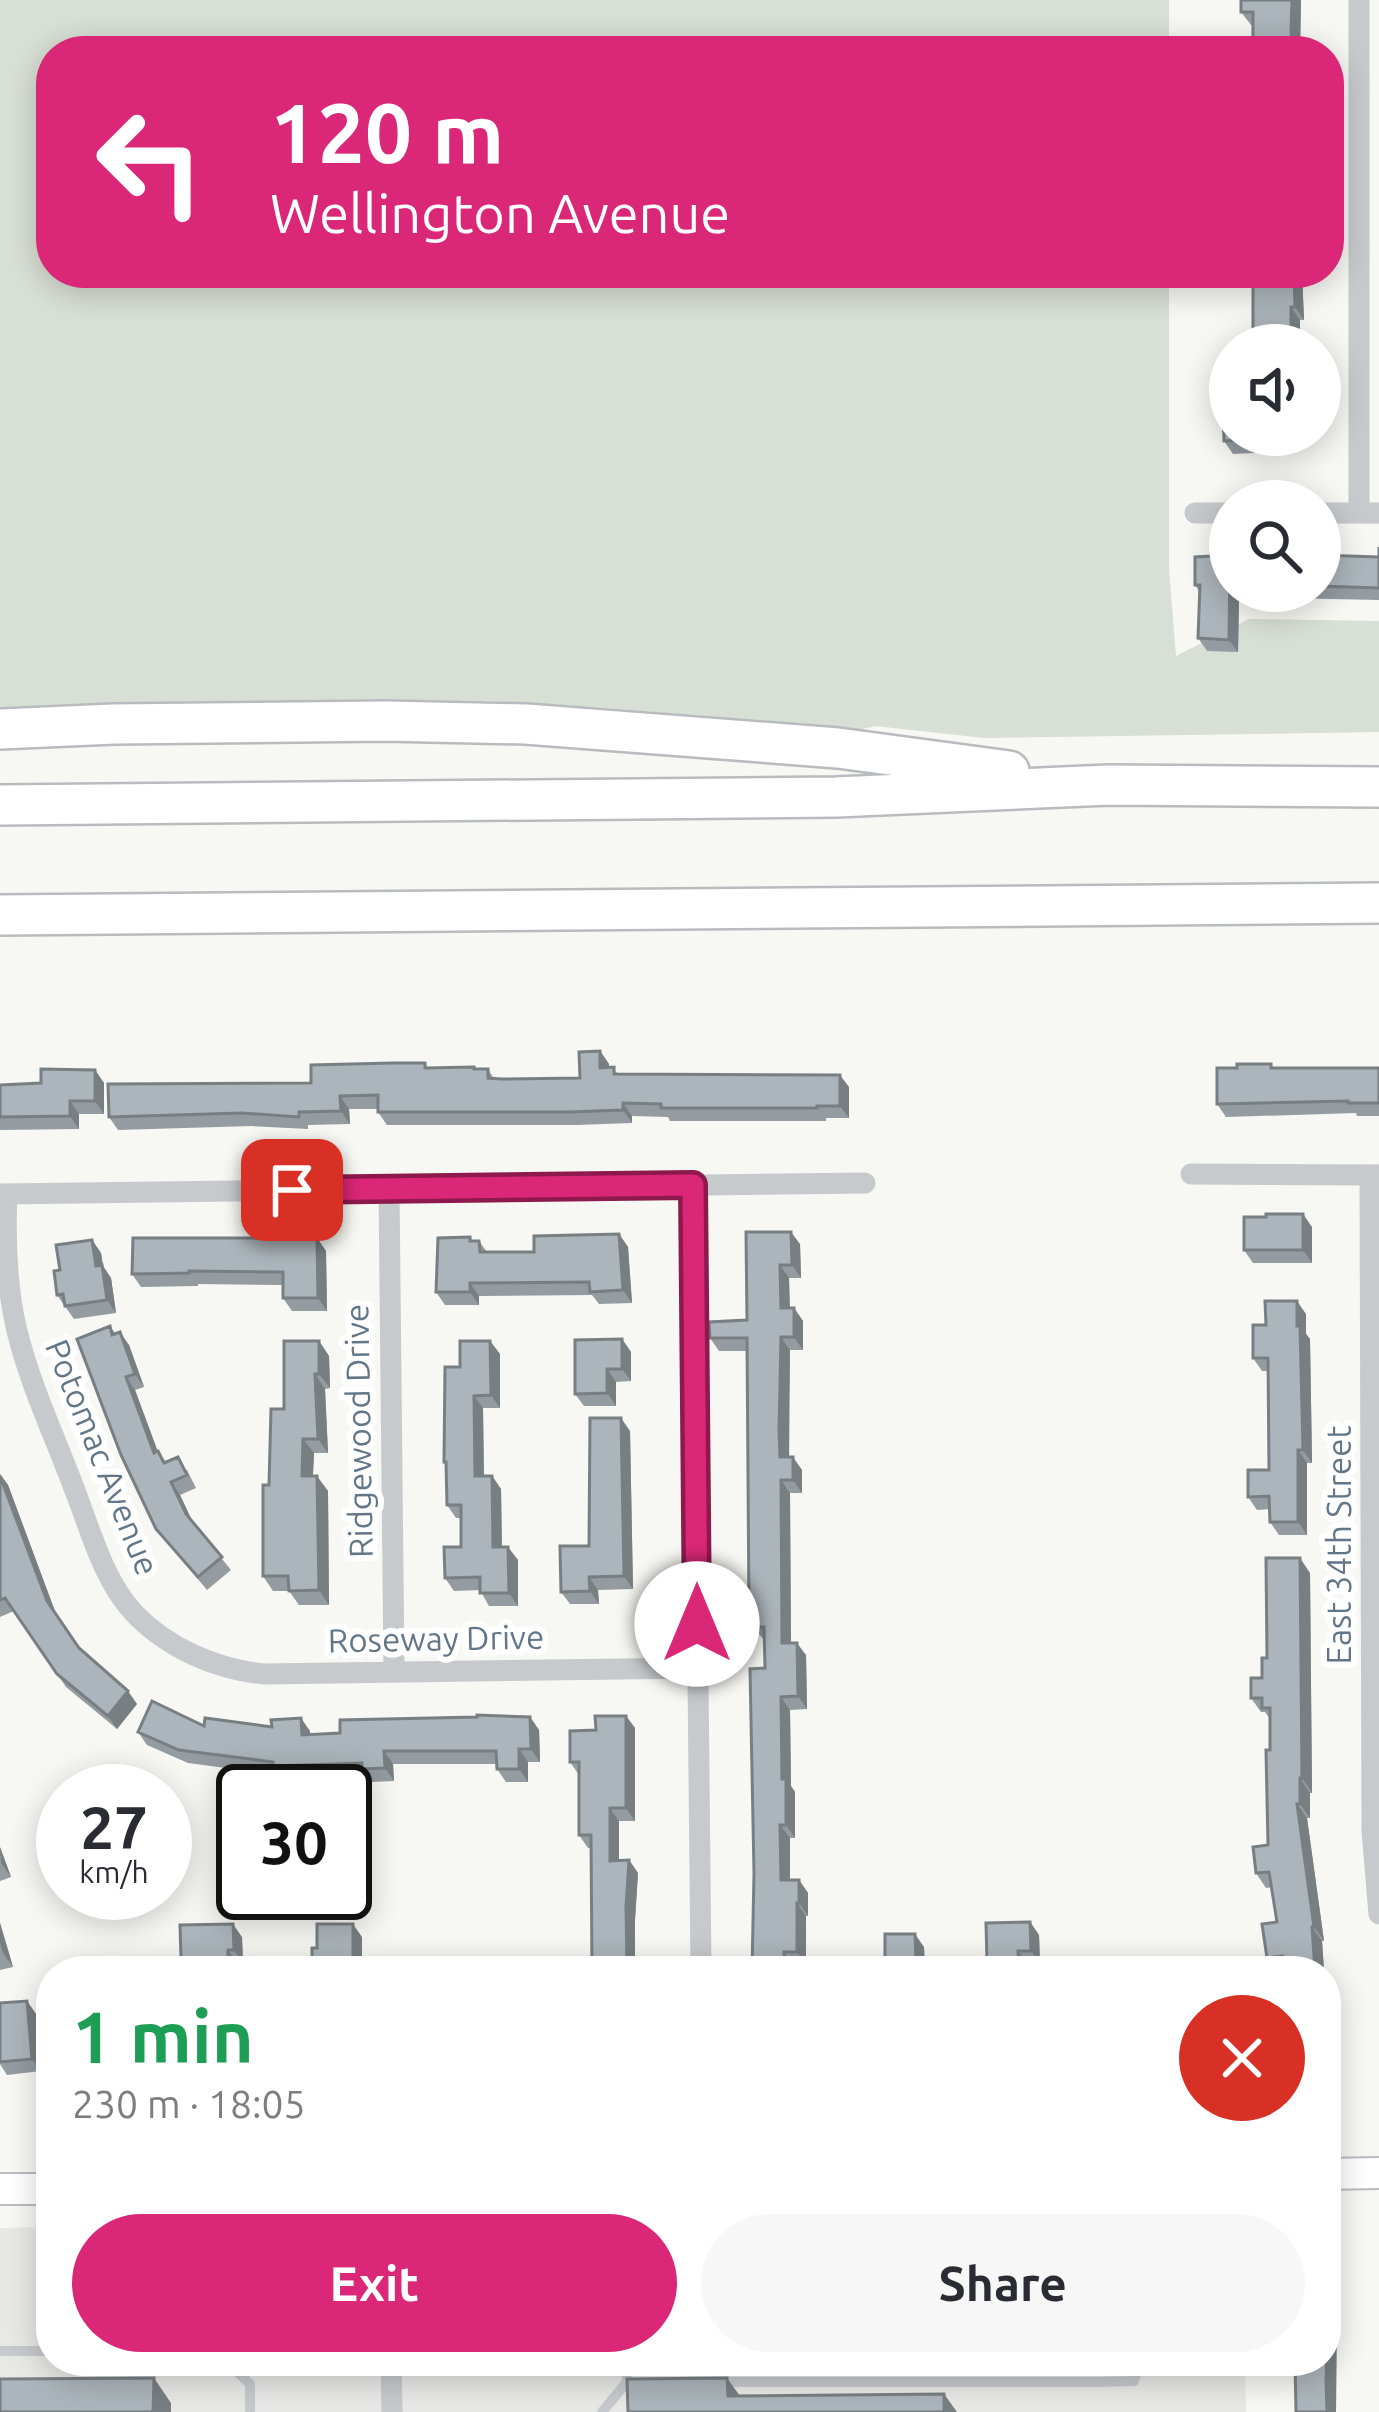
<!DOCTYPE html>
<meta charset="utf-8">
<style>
body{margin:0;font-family:Ubuntu,sans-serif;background:#f7f7f7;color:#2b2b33;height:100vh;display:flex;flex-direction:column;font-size:45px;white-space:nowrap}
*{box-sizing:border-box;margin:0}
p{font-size:39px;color:#7c7c81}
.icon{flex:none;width:66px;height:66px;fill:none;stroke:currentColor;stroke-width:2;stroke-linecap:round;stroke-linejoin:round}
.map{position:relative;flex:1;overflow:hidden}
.panel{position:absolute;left:36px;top:1956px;width:1305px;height:420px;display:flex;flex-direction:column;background:#fff;border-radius:48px;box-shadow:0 6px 30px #0003}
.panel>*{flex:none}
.banner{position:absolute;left:36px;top:36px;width:1308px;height:252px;border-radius:48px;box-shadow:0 6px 30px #0003;background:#db2777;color:#fff;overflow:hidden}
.buttons{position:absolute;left:1209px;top:324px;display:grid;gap:24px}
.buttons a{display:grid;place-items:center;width:132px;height:132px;border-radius:50%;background:#fff;box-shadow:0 6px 30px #0003;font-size:60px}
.speed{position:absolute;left:36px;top:1764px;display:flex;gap:24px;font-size:60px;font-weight:700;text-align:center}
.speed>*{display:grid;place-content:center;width:156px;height:156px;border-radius:50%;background:#fff;box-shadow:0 6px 30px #0003;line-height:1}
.speed small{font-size:30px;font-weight:400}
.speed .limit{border:6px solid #111;border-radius:18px;background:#fff;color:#111}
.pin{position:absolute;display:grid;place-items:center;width:102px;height:102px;color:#fff;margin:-51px;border-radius:24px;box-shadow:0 6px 18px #0006}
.me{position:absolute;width:132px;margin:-66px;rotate:0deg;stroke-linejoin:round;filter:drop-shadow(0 0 9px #0008)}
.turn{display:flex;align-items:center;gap:42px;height:252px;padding:0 36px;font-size:54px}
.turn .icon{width:156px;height:156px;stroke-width:2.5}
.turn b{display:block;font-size:84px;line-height:102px}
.round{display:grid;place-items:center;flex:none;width:126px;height:126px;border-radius:63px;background:#f7f7f7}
.head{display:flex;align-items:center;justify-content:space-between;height:204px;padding:0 36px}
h1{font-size:72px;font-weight:600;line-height:90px;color:#1e9e55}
.primary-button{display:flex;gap:24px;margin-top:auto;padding:24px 36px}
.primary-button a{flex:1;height:138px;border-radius:72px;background:#db2777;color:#fff;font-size:48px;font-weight:600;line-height:138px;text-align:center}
.primary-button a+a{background:#f7f7f7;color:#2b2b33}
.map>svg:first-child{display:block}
</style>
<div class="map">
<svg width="1379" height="2412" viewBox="0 0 1379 2412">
<rect width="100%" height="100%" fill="#f7f7f3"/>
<path fill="#e8e9e7" d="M51,2227V2361H1245L1246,2412H0V2228Z"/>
<path fill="#d8dfd4" d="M0,0H1169V51H51V273H1169V570L1176,656L1249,619L1379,621V732L984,738L875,726L858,730L609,708L485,701L362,700L0,707Z"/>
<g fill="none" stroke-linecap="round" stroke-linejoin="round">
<defs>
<path id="secondary" d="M1326,2174L1379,2173
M0,2189H51"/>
<path id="highway" d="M0,729L114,724L385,721L526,724L838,748L1009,771
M0,805L836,797L1109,785L1379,787
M0,915L1379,903"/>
</defs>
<use href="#secondary" stroke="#b8bdc2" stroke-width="34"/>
<use href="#highway" stroke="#b8bcbf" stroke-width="44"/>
<path stroke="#c6cacd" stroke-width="10" d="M0,2351H51
M226,2361L250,2384V2412
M721,2382H1101L1134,2381L1140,2361
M602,2412L627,2382L626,2361"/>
<path stroke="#c6cacd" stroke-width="21" d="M1359,0V513
M1195,513H1230
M1320,513H1379
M1191,1174L1379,1175
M1370,1175L1372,1831L1379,1914
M693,1185L701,1971
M389,1189L394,1671
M0,1194L865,1183
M7,1194C5,1239 6,1286 17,1331C31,1388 57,1441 77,1496C92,1535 104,1580 133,1612C167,1648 215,1669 264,1674L697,1668
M391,2361L392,2412"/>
<use href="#secondary" stroke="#fff" stroke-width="30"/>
<use href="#highway" stroke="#fff" stroke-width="39"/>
</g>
<path fill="#949ca1" d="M1241,0H1301L1300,51L1251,25L1241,12Z
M1253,273H1302L1304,320H1300L1253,343Z
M1230,435H1300V451L1233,454L1224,441Z
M1379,547V600L1239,597L1238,652L1207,651L1198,638L1199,591L1195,585L1230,591H1320V555L1379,557Z
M600,1051L609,1064V1067L619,1074L849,1087V1118H826V1121H670L668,1117L632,1116V1123L577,1125H387L378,1112V1109H349L350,1124L308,1125V1129L251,1126L118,1130L109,1117L425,1063L428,1068L488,1069L494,1079L580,1078Z
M1271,1064L1274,1068H1379V1116H1357L1356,1113L1226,1117L1217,1104L1237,1068Z
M95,1070L104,1083V1114H79V1129L0,1130V1085L41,1083Z
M1266,1217L1312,1227V1263H1253L1244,1250Z
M746,1232L800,1244L801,1278H789L790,1308H794L803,1321V1350H790L788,1444V1457L802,1470V1493H790L791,1643L806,1655L807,1709L790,1710L791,1786L795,1792V1838H790V1880H799L808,1893V1916H806V1965H793V1971H752L765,1668L764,1640L753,1627V1619L749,1613L748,1351H719L710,1338L747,1320Z
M619,1234L628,1247L632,1303L599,1304L592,1295L479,1296V1305H445L436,1292L470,1237L473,1241H479L487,1252H534Z
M317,1238L326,1251L327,1311H292L283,1298V1285L198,1284V1286L141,1287L132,1274Z
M92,1240L101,1253L103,1266L111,1278L116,1313L74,1319L57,1295L60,1270Z
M1306,1314V1334L1310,1339L1312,1463H1307V1535H1279L1270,1522V1509L1257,1510L1248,1497L1269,1470L1268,1371H1262L1253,1358L1266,1325Z
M110,1326L115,1333L129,1345L144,1387L135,1390L158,1452L166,1462L187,1470L196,1488L180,1495L193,1523L231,1570L207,1590L156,1529Z
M622,1339L631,1352V1381L616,1382V1406H584L575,1394Z
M319,1341L329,1356L330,1388L325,1389L328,1453H314L313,1476L328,1491L329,1605H299L289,1591H273L263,1576L269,1485Z
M490,1341L500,1354V1408H483L484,1476H492L501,1489L502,1547L518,1560V1606H489L480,1590L454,1591L445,1578L461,1547V1518H456L447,1505L446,1466L444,1462L460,1367Z
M630,1431L633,1589L598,1590L599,1604H570L561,1592L589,1546Z
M0,1474L8,1485L56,1614L79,1648L137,1704L117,1729L66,1687L14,1611L0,1617Z
M1310,1573L1312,1793H1310V1818H1307L1324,1941H1322L1324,1971H1276L1267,1958L1277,1922L1272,1887L1266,1888L1256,1873L1268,1845L1270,1719L1265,1712H1261L1251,1698L1262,1678L1267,1658Z
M626,1716L635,1728V1821H619V1860H629L638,1873L635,1920L591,1848H588L579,1835V1775L570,1762L596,1730Z
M530,1717L539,1730L540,1762H528V1782H506L497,1769L496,1764H393L394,1781L371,1782L368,1776L282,1779L279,1775L188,1763L147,1745L138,1732L204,1726L272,1727L310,1731V1734L340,1733Z
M0,1847L11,1877L0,1881Z
M1030,1922L1039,1935L1040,1963L1027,1964L1028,1971H994L987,1962Z
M0,1923L13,1967L0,1970Z
M242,1937L243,1963H237V1970L190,1971L181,1958Z
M924,1947L925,1971H889L885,1965Z
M27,2001L36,2014L41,2071L7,2075L0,2064V2003Z"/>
<path fill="#787f83" d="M1292,0H1301L1300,51H1294L1292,46Z
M1294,273H1302L1304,320L1295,307Z
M1291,307L1300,320V345H1291Z
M1291,435H1300V451L1291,438Z
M1231,591H1235L1239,597L1238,652L1229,640Z
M600,1051L609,1064V1081L600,1068Z
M95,1070L104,1083V1114L95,1101Z
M840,1075L849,1087V1118L840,1106Z
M340,1096L349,1109L350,1124L341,1111Z
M70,1101L79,1114V1129L70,1116Z
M623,1103L632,1116V1123L623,1110Z
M1303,1214L1312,1227V1263L1303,1250Z
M791,1232L800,1244L801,1278L792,1265Z
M619,1234L628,1247L632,1303L623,1290Z
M317,1238L326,1251L327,1311L318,1298Z
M92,1240L101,1253L103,1266L111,1278L116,1313L107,1300L96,1266Z
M780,1265L789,1278L790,1321L781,1308Z
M470,1283L479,1296V1305L470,1292Z
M1297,1301L1306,1314V1334L1310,1339L1312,1463L1303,1450Z
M794,1308L803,1321V1350L794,1337Z
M120,1332L129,1345L144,1387L135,1374Z
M781,1337L790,1350L789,1470L780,1457Z
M622,1339L631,1352V1381L622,1369Z
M319,1341L329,1356L330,1388L319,1374Z
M490,1341L500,1354V1408L491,1395Z
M607,1369L616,1382V1406L607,1393Z
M315,1374L325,1389L328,1453L318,1439Z
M126,1377L135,1390L163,1466L154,1453Z
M474,1396L483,1408L484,1489L475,1476Z
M621,1418L630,1431L633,1589L624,1576Z
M303,1439L314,1453L312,1491L302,1476Z
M1298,1450L1307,1463V1535L1298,1522Z
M793,1457L802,1470V1493L793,1480Z
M0,1474L8,1485L56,1614L47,1601Z
M317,1476L328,1491L329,1605L319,1590Z
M492,1476L501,1489L502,1560L493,1547Z
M781,1480L790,1493L791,1656L782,1643Z
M171,1482L180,1495L195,1527L186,1514Z
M508,1547L518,1560V1606L509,1593Z
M1300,1558L1310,1573L1312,1793L1302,1778Z
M589,1577L598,1590L599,1604L590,1591Z
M797,1643L806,1655L807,1709L798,1696Z
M128,1691L137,1704L117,1729L108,1716Z
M781,1697L790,1710L791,1786L795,1792V1838L786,1825L782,1779Z
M626,1716L635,1728V1821L626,1808Z
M530,1717L539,1730L540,1762L531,1749Z
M301,1718L310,1731L311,1747L302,1735Z
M519,1749L528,1762V1782L519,1769Z
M384,1751L393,1764L394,1781L385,1768Z
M1300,1778L1310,1793V1818L1300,1804Z
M1297,1804L1307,1818L1324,1941L1314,1927Z
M610,1808L619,1821V1873L610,1861Z
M780,1825L790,1838V1893L781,1880Z
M0,1847L11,1877L1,1863Z
M629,1860L638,1873L635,1920V1971H627L626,1907Z
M799,1880L808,1893V1916L799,1903Z
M797,1903L806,1916V1965L797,1952Z
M1030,1922L1039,1935L1040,1963L1031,1951Z
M0,1923L13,1967L3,1953L0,1943Z
M233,1924L242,1937L243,1963L234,1950Z
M353,1924L362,1937V1971H353Z
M1312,1927L1322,1941L1324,1971H1315Z
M915,1934L924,1947L925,1971H921L916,1964Z
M228,1950L237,1963V1970L228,1958Z
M1018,1951L1027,1964L1028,1971H1019Z
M784,1952L793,1965V1971H784Z
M27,2001L36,2014L41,2071L32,2059Z
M1326,2272L1332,2280V2321L1337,2328L1336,2412H1327Z
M154,2378L171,2403V2412H153Z
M727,2378L745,2403L728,2396Z
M944,2394L957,2412H944Z"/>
<path fill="#acb5bb" stroke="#787f83" stroke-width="3" d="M1241,0H1292L1291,31L1292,46H1294V51H1253V12H1241Z
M1253,273H1294L1295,307H1291V345H1233V343H1253Z
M1223,407H1230V435H1291V438L1224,441Z
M1379,547V588L1320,586V555L1379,557Z
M1230,555L1229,640L1198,638L1200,585H1195V557Z
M600,1051V1068L614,1067V1074L840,1075V1106H817V1108H661V1104L623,1103V1110L568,1112H378V1095L340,1096L341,1111L299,1112V1117L242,1113L109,1117L108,1084L311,1083V1065L393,1063H425V1068L474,1067V1069H488V1078L501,1079L580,1078L579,1052Z
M1237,1064H1271V1068H1379V1103H1348V1101L1217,1104V1068H1237Z
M41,1069L95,1070V1101H70V1116L0,1117V1085L41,1083Z
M1266,1214H1303V1250H1244V1217H1266Z
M746,1232H791L792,1265H780L781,1308H794V1337H781L779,1431L780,1457H793V1480H781L782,1643H797L798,1696L781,1697L782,1779H786V1825H780L781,1880H799V1903H797V1952H784V1971H752L754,1873L750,1669L765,1668L764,1627H753V1613H749L747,1338H710L709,1322L747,1320Z
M619,1234L623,1290L590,1292L589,1282L470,1283V1292H436L438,1238L470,1237V1241H479L480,1252H534V1236Z
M133,1238H317L318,1298H283V1272L189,1271V1273L132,1274Z
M92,1240L96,1266L102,1265L107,1300L65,1306L63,1294L57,1295L54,1271L60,1270L56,1245Z
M1265,1301H1297V1326H1300L1303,1450H1298V1522H1270L1269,1496L1248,1497V1470H1269L1268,1358H1253V1325H1266Z
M110,1326L112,1335L120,1332L135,1374L126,1377L154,1453L158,1451L164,1463L178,1457L187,1475L171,1482L186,1514L222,1557L198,1577L156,1529L121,1455L77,1339Z
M622,1339V1369H607V1393L575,1394V1340Z
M284,1341H319V1374H315L318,1439H303L302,1476H317L319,1590L289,1591L288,1576H263V1485H269L271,1409H284Z
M460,1341H490L491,1395L474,1396L475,1476H492L493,1547H508L509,1593H480V1577L445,1578L444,1547H461V1505H447L446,1462H444L445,1367H460Z
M590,1418H621L624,1576L589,1577L590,1591L561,1592L560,1546H589Z
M0,1476L47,1601L79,1648L128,1691L108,1716L57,1674L5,1598L0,1600Z
M1266,1558H1300L1302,1778H1300V1804H1297L1314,1927H1312L1315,1971H1283L1282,1956L1267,1958L1262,1924L1277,1922L1269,1872L1256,1873L1253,1847L1268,1845L1266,1750H1270V1708H1262V1698H1251V1678H1262V1658H1267Z
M152,1701L204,1726L205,1718L272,1727L271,1720L301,1718L302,1735L340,1733V1720L477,1717V1715L530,1717L531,1749H519V1769H497L496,1751H384L385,1768L362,1769V1763L273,1766V1762L179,1750L138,1732Z
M595,1716H626V1808H610V1861L629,1860L626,1907L627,1971H592L591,1835H579V1762H570V1731L596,1730Z
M1030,1922L1031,1951H1018L1019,1971H996V1962H987L986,1923Z
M233,1924L234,1950H228V1958H181L180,1925Z
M317,1924H353V1971H312V1948H317Z
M885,1934H915L916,1964L885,1965Z
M27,2001L32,2059L0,2062V2003Z
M1326,2315H1328L1326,2381L1327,2412H1296L1295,2361H1326Z
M154,2378L153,2412H0V2379Z
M727,2378L728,2396L944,2394V2412H628L627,2379Z"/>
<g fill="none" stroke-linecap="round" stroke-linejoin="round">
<defs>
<path id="route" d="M292,1190L693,1185L697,1624"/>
</defs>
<use href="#route" stroke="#8e194d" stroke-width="30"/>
<use href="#route" stroke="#db2777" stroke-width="21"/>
</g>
<g text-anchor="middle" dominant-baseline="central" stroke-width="12" stroke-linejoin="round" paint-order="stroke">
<g font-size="33" fill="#637687" stroke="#fff">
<text transform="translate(358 1431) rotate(-91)">Ridgewood Drive</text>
<text transform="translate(103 1457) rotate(68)">Potomac Avenue</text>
<text transform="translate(1338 1545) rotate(-90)">East 34th Street</text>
<text transform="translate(436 1638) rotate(-1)">Roseway Drive</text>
</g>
</g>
</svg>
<div class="buttons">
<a><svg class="icon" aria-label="sound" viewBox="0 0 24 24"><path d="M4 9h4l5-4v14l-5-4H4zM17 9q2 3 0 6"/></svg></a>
<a><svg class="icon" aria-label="search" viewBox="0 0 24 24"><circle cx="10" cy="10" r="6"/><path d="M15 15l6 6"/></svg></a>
</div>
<div class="speed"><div>27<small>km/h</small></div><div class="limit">30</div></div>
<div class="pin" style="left:292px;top:1190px;background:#d93025"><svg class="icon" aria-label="arrive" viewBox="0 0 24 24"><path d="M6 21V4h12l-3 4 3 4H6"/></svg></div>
<svg class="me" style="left:697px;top:1624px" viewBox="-20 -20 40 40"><circle r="19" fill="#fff"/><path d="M0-13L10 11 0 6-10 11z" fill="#db2777"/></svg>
<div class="banner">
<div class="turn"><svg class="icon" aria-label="left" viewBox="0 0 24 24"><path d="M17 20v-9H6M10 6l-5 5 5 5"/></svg><div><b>120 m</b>Wellington Avenue</div></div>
</div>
<section class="panel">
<div class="head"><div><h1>1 min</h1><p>230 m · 18:05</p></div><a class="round" style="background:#d93025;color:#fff"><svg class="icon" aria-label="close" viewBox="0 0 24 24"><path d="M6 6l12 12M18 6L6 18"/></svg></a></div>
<div class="primary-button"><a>Exit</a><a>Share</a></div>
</section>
</div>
